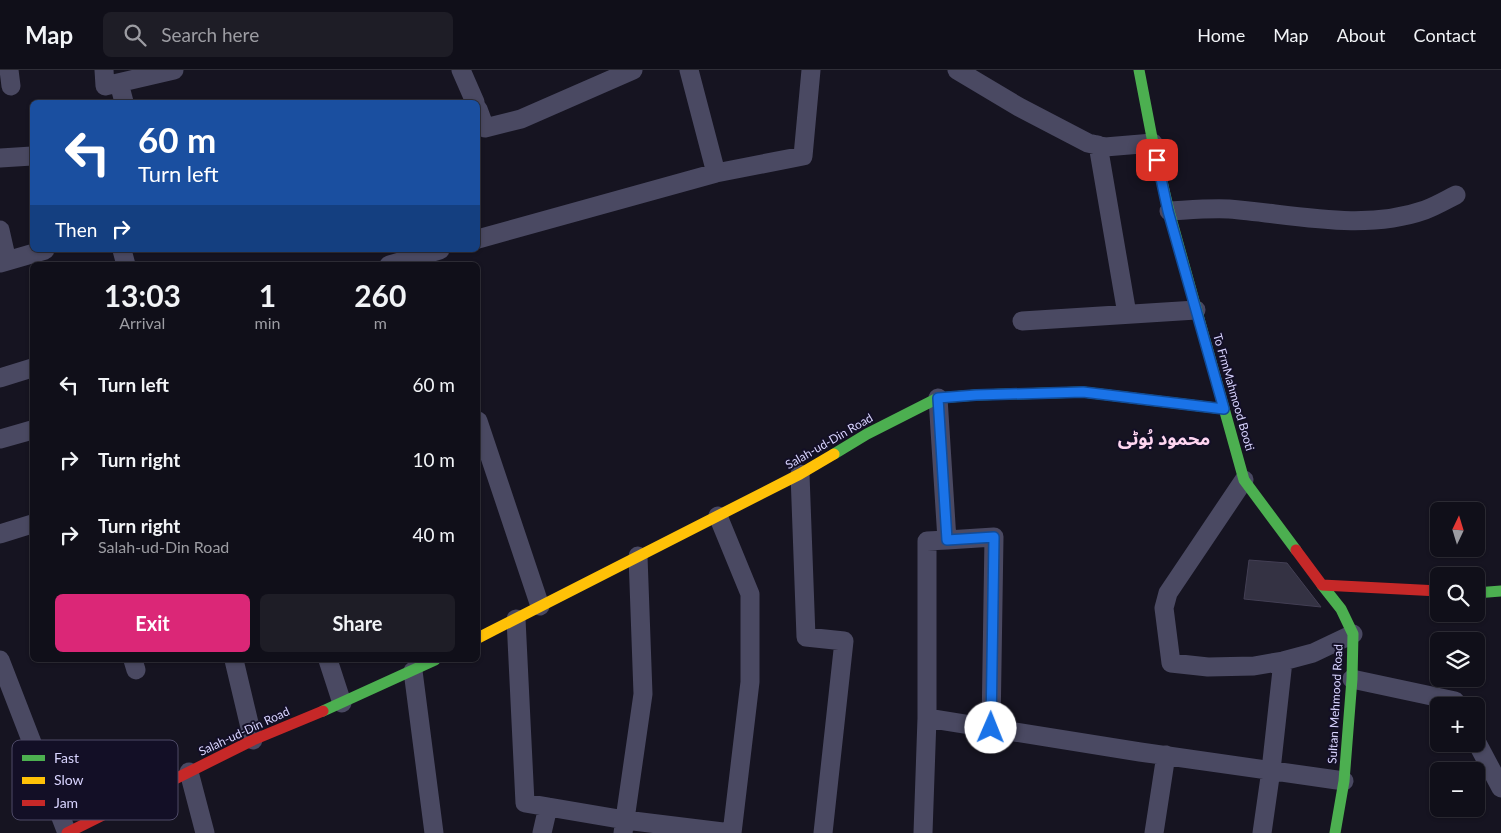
<!DOCTYPE html>
<meta charset="utf-8">
<style>
body{margin:0;font-family:Lato,"Noto Sans Arabic",sans-serif;background:#1e1d26;color:#f1f3f6;height:100vh;display:flex;flex-direction:column;font-size:19px;white-space:nowrap}
*{box-sizing:border-box;margin:0}
p{font-size:16px;color:#9c9ca2}
.icon{flex:none;width:28px;height:28px;fill:none;stroke:currentColor;stroke-width:2;stroke-linecap:round;stroke-linejoin:round}
.map{position:relative;flex:1;overflow:hidden}
.side{position:absolute;left:30px;top:192px;width:450px;height:400px;display:flex;flex-direction:column;background:#100f19;border-radius:8px;box-shadow:0 1px 4px #0004,0 0 0 1px #302f38}
.side>*{flex:none}
.banner{position:absolute;left:30px;top:30px;width:450px;height:152px;border-radius:8px;box-shadow:0 1px 4px #0004,0 0 0 1px #302f38;background:#1a4fa0;color:#fff;overflow:hidden}
.needle{width:32px;rotate:4deg}
.tools{position:absolute;left:1430px;top:432px;display:grid;gap:10px}
.tools a{display:grid;place-items:center;width:55px;height:55px;border-radius:8px;background:#100f19;box-shadow:0 1px 4px #0004,0 0 0 1px #302f38;font-size:25px}
.pin{position:absolute;display:grid;place-items:center;width:42px;height:42px;color:#fff;margin:-21px;border-radius:10px;box-shadow:0 2px 8px #0006}
.me{position:absolute;width:55px;margin:-28px;rotate:1deg;stroke-linejoin:round;filter:drop-shadow(0 0 4px #0008)}
.turn{display:flex;align-items:center;gap:18px;height:105px;padding:0 25px;font-size:22px}
.turn .icon{width:65px;height:65px;stroke-width:2.5}
.turn b{display:block;font-size:35px;line-height:42px}
.then{display:flex;align-items:center;height:48px;padding:0 25px;background:#0003;gap:10px;font-size:19px}
.eta{display:flex;justify-content:space-evenly;align-items:center;height:85px;text-align:center}
.eta b{font-size:30px;font-weight:700;line-height:35px}
.primary-button{display:flex;gap:10px;margin-top:auto;padding:10px 25px}
.primary-button a{flex:1;height:58px;border-radius:8px;background:#db2777;color:#fff;font-size:20px;font-weight:700;line-height:58px;text-align:center}
.primary-button a+a{background:#1e1d26;color:#f1f3f6}
ul{padding:0;list-style:none}
li{display:flex;align-items:center;gap:15px;height:75px;padding:0 25px}
li div{flex:1}
li b{display:block;font-size:19px}
li em{font-style:normal}
header{display:flex;align-items:center;gap:30px;box-sizing:border-box;height:70px;padding:0 25px;background:#100f19;border-bottom:1px solid #302f38}
header strong{font-size:24px}
nav{display:flex;gap:28px;margin-inline-start:auto;font-size:18px}
.search{width:350px;height:45px;background:#1e1d26;display:flex;align-items:center;gap:12px;box-sizing:border-box;padding:0 18px;border-radius:8px;color:#9c9ca2;font-size:19px}
.map>svg:first-child{display:block}
</style>
<header>
<strong>Map</strong>
<div class="search"><svg class="icon" aria-label="search" viewBox="0 0 24 24"><circle cx="10" cy="10" r="6"/><path d="M15 15l6 6"/></svg>Search here</div>
<nav><a>Home</a><a>Map</a><a>About</a><a>Contact</a></nav>
</header>
<div class="map">
<svg width="1501" height="763" viewBox="0 0 1501 763">
<rect width="100%" height="100%" fill="#161421"/>
<path fill="#343243" stroke="#433f54" d="M1249,490L1287,493L1321,537L1244,529Z"/>
<g fill="none" stroke-linecap="round" stroke-linejoin="round">
<path stroke="#4a4962" stroke-width="19" d="M9,0L11,16
M104,0L105,16L174,0
M461,0L475,32
M689,0L716,103
M957,0L1019,37L1088,73L1105,77L1153,73
M119,13L124,32
M478,39L485,58L521,49L633,0
M1098,75L1127,244
M0,88L32,86
M1169,141C1188,140 1209,138 1229,139C1292,144 1363,162 1425,140C1436,136 1446,130 1456,125
M0,160L7,191
M478,169L716,103L803,86L811,0
M122,180L126,195
M0,193L45,180
M389,195L440,180
M1022,251L1196,240
M0,308L32,298
M938,328L947,470L927,471V648L1140,682L1344,711
M478,351L540,536
M0,369L32,360
M800,404L806,567L844,571L823,763
M1244,410L1168,523L1164,538L1171,593L1208,597L1254,596L1283,591L1313,583L1353,564
M718,446L750,524V612L732,763
M0,464L32,454
M947,470L994,467L991,658
M516,549L525,733L625,750L731,763
M0,590L67,763
M133,590L136,600
M234,590L253,670
M328,590L342,633
M413,601L434,763
M1352,609L1455,631L1458,636
M1476,671L1501,718
M189,702L205,763
M542,763L548,737
M623,763L643,624L638,486
M923,763L927,648
M1154,763L1166,685
M1262,763L1271,700L1283,591"/>
<path stroke="#4caf50" stroke-width="11" d="M1139,0L1153,73L1169,141L1244,410L1296,480
M834,384L867,364L938,328L976,325L1083,322L1224,339
M1322,515L1341,539L1353,564L1352,609L1344,711L1335,763
M1476,523L1501,521
M323,641L435,590"/>
<path stroke="#ffc107" stroke-width="11" d="M478,568L800,404L834,384"/>
<path stroke="#c62828" stroke-width="11" d="M1296,480L1322,515L1439,521
M67,763L253,670L323,641"/>
</g>
<g fill="none" stroke-linecap="round" stroke-linejoin="round">
<defs>
<path id="route" d="M991,658L994,467L947,470L938,328L976,325L1083,322L1224,339L1168,141L1157,90"/>
</defs>
<use href="#route" stroke="#114b97" stroke-width="12"/>
<use href="#route" stroke="#1a73e8" stroke-width="9"/>
</g>
<g text-anchor="middle" dominant-baseline="central" stroke-width="4" stroke-linejoin="round" paint-order="stroke">
<g font-size="12" fill="#d9d4ff" stroke="#130f26">
<text transform="translate(1234 322) rotate(74)">To FrmMahmood Booti</text>
<text transform="translate(829 371) rotate(-30)">Salah-ud-Din Road</text>
<text transform="translate(1335 634) rotate(-87)">Sultan Mehmood Road</text>
<text transform="translate(244 661) rotate(-25)">Salah-ud-Din Road</text>
</g>
<g font-size="18" font-weight="bold" fill="#ffd6f0" stroke="#130f26">
<text x="1164" y="368">محمود بُوٹی</text>
</g>
</g>
<rect x="12" y="670" width="166" height="80" rx="8" fill="#130f26" stroke="#4e4a67" stroke-width="1"/>
<rect x="22" y="685" width="23" height="6" fill="#4caf50"/>
<rect x="22" y="707" width="23" height="7" fill="#ffc107"/>
<rect x="22" y="730" width="23" height="6" fill="#c62828"/>
<g font-size="14" fill="#d9d4ff">
<text x="54" y="693">Fast</text>
<text x="54" y="715">Slow</text>
<text x="54" y="738">Jam</text>
</g>
</svg>
<div class="tools">
<a><svg class="needle" viewBox="-14 -14 28 28"><path d="M0-13l5 13h-10z" fill="#e53935"/><path d="M0 13l5-13h-10z" fill="#9c9ca2"/></svg></a>
<a><svg class="icon" aria-label="search" viewBox="0 0 24 24"><circle cx="10" cy="10" r="6"/><path d="M15 15l6 6"/></svg></a>
<a><svg class="icon" aria-label="layers" viewBox="0 0 24 24"><path d="M12 4l9 5-9 5-9-5zM3 14l9 5 9-5"/></svg></a>
<a>+</a>
<a>−</a>
</div>
<div class="pin" style="left:1157px;top:90px;background:#d93025"><svg class="icon" aria-label="arrive" viewBox="0 0 24 24"><path d="M6 21V4h12l-3 4 3 4H6"/></svg></div>
<svg class="me" style="left:991px;top:658px" viewBox="-20 -20 40 40"><circle r="19" fill="#fff"/><path d="M0-13L10 11 0 6-10 11z" fill="#1a73e8"/></svg>
<div class="banner">
<div class="turn"><svg class="icon" aria-label="left" viewBox="0 0 24 24"><path d="M17 20v-9H6M10 6l-5 5 5 5"/></svg><div><b>60 m</b>Turn left</div></div>
<div class="then">Then<svg class="icon" aria-label="right" viewBox="0 0 24 24"><path d="M7 20v-9h11M14 6l5 5-5 5"/></svg></div>
</div>
<section class="side">
<div class="eta">
<div><b>13:03</b><p>Arrival</p></div>
<div><b>1</b><p>min</p></div>
<div><b>260</b><p>m</p></div>
</div>
<ul>
<li><svg class="icon" aria-label="left" viewBox="0 0 24 24"><path d="M17 20v-9H6M10 6l-5 5 5 5"/></svg><div><b>Turn left</b></div><em>60 m</em></li>
<li><svg class="icon" aria-label="right" viewBox="0 0 24 24"><path d="M7 20v-9h11M14 6l5 5-5 5"/></svg><div><b>Turn right</b></div><em>10 m</em></li>
<li><svg class="icon" aria-label="right" viewBox="0 0 24 24"><path d="M7 20v-9h11M14 6l5 5-5 5"/></svg><div><b>Turn right</b><p>Salah-ud-Din Road</p></div><em>40 m</em></li>
</ul>
<div class="primary-button"><a>Exit</a><a>Share</a></div>
</section>
</div>
